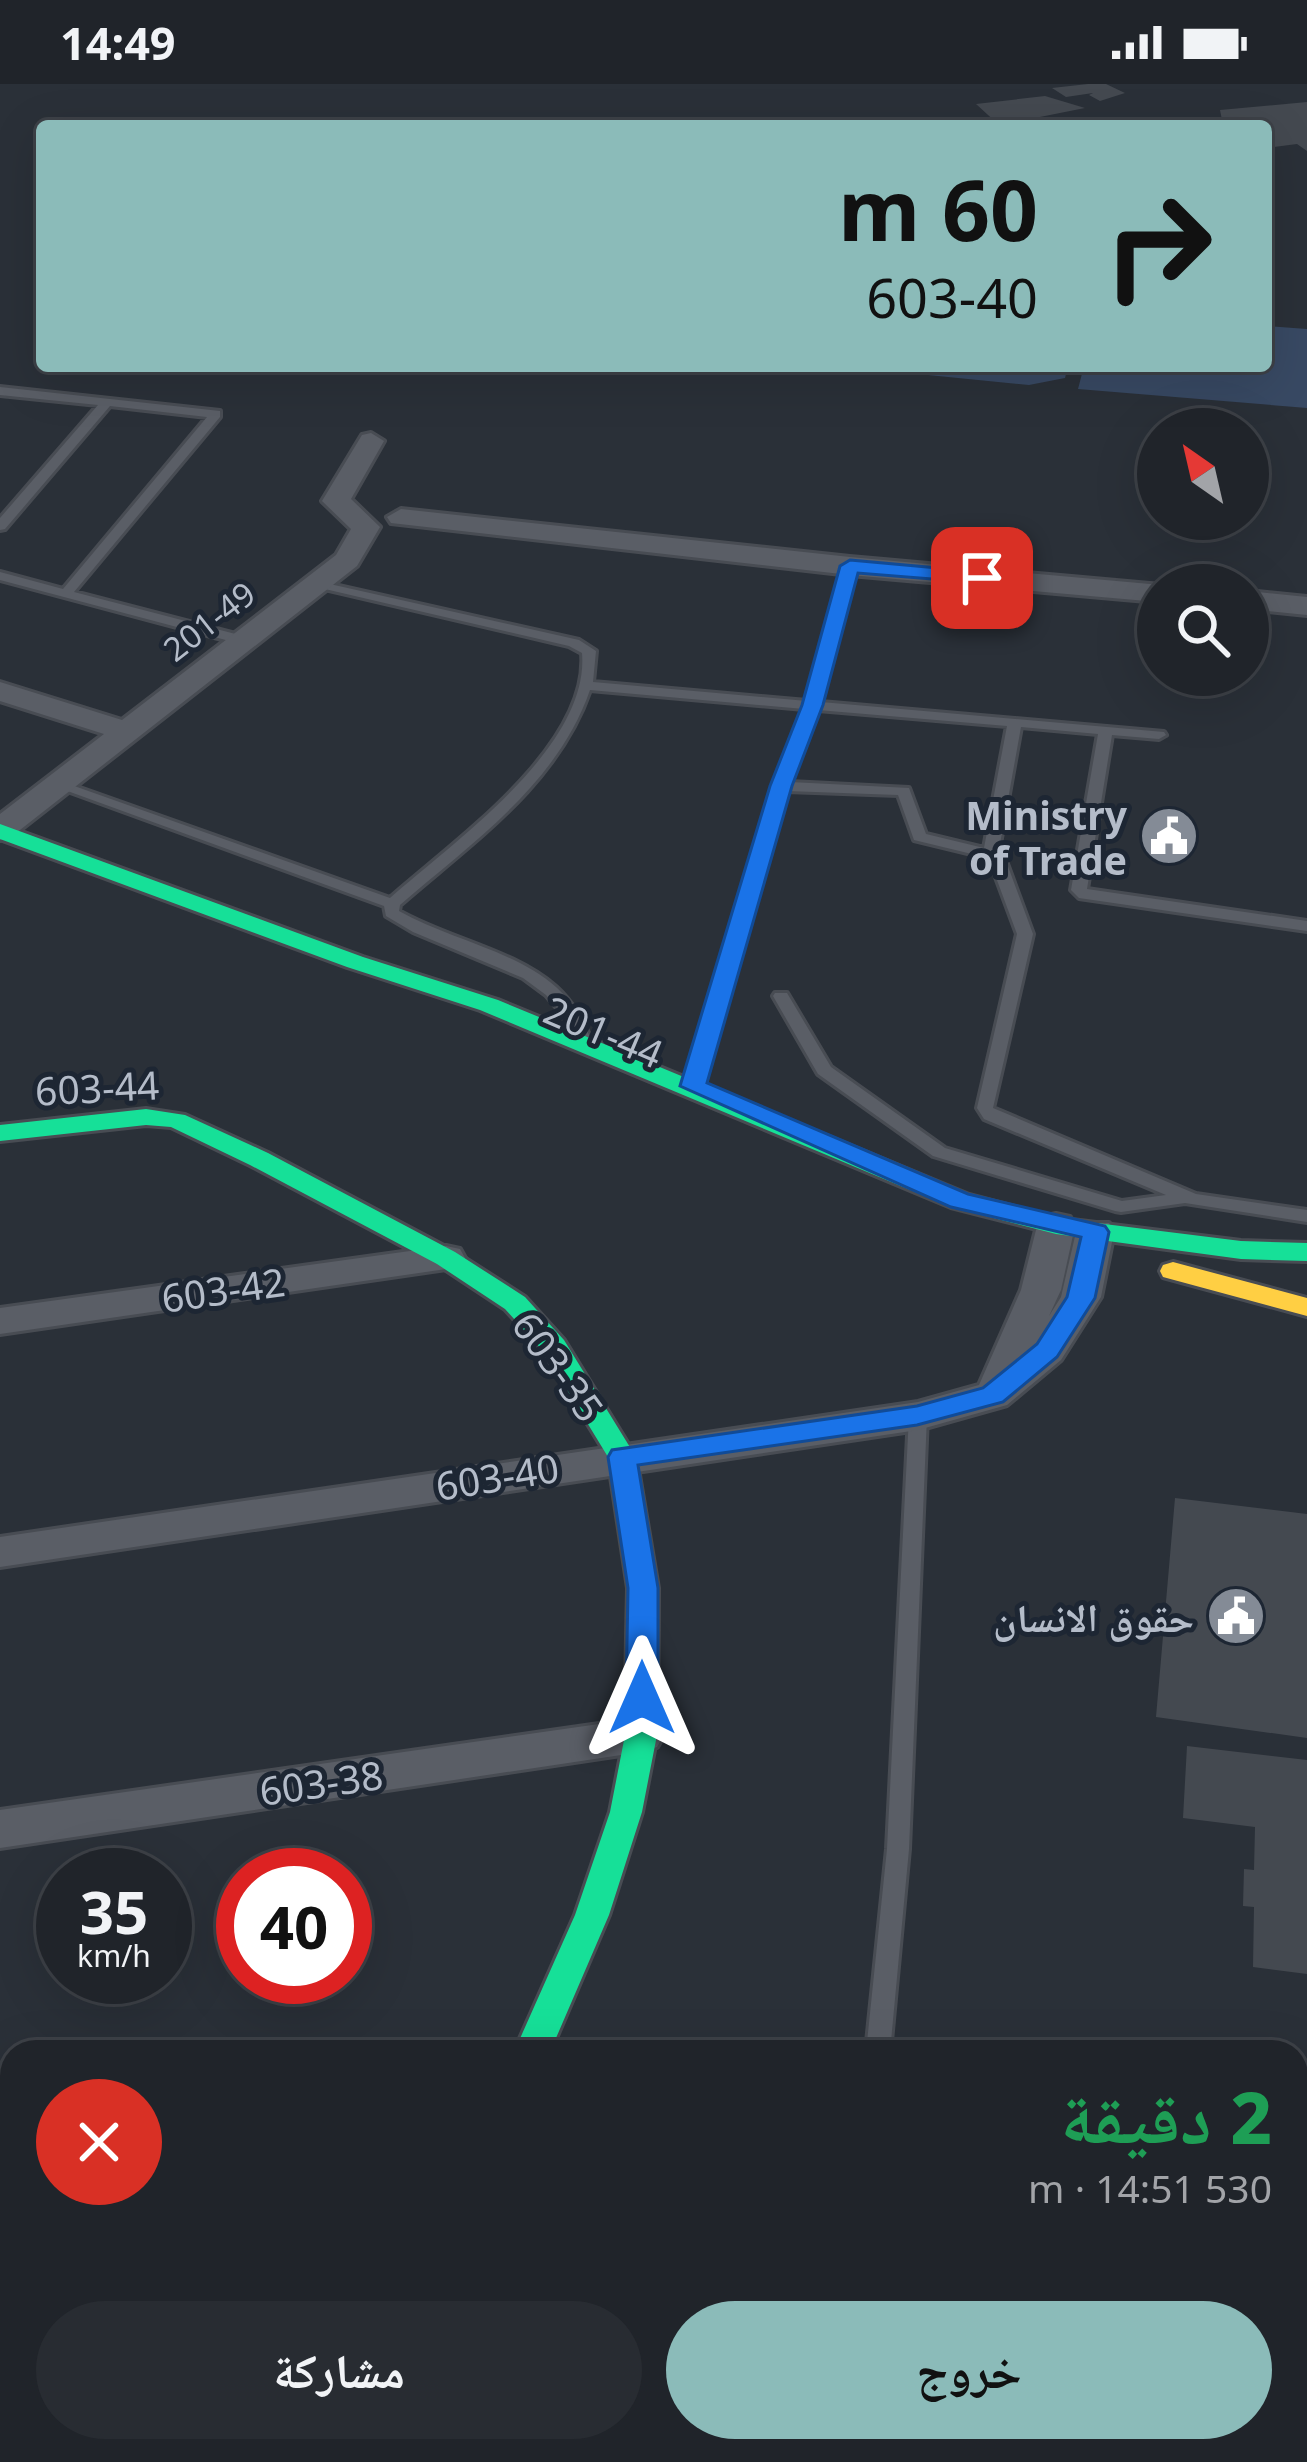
<!DOCTYPE html>
<html lang="ar">
<meta charset="utf-8">
<style>
body{margin:0;font-family:"Noto Sans","Noto Naskh Arabic",sans-serif;background:#282c32;color:#f1f3f6;direction:rtl;height:100vh;display:flex;flex-direction:column;font-size:45px;white-space:nowrap}
*{box-sizing:border-box;margin:0}
p{font-size:39px;color:#a2a4a8}
.icon{flex:none;width:66px;height:66px;fill:none;stroke:currentColor;stroke-width:2;stroke-linecap:round;stroke-linejoin:round}
.map{position:relative;flex:1;overflow:hidden;direction:ltr}
.side{position:absolute;left:0px;top:1956px;width:1308px;height:423px;display:flex;flex-direction:column;background:#20242a;border-radius:36px 36px 0 0;box-shadow:0 12px 48px #0002,0 0 0 3px #3d4147;direction:rtl}
.side>*{flex:none}
.hud{position:absolute;left:36px;top:36px;width:1236px;height:252px;border-radius:12px;box-shadow:0 12px 48px #0002,0 0 0 3px #3d4147;direction:rtl;background:#8bbbb9;color:#111;overflow:hidden}
.needle{width:78px;rotate:326deg}
.buttons{position:absolute;left:1137px;top:324px;display:grid;gap:24px}
.buttons a{display:grid;place-items:center;width:132px;height:132px;border-radius:50%;background:#20242a;box-shadow:0 12px 48px #0002,0 0 0 3px #3d4147;font-size:60px}
.speed{position:absolute;left:36px;top:1764px;display:flex;gap:24px;font-size:60px;font-weight:700;text-align:center}
.speed>*{display:grid;place-content:center;width:156px;height:156px;border-radius:50%;background:#20242a;box-shadow:0 12px 48px #0002,0 0 0 3px #3d4147;line-height:1}
.speed small{font-size:30px;font-weight:400}
.speed .limit{border:18px solid #d22;background:#fff;color:#111}
.pin{position:absolute;display:grid;place-items:center;width:102px;height:102px;color:#fff;margin:-51px;border-radius:24px;box-shadow:0 6px 18px #0006}
.me{position:absolute;width:132px;margin:-66px;rotate:0deg;stroke-linejoin:round;filter:drop-shadow(0 0 9px #0008)}
.turn{display:flex;align-items:center;gap:42px;height:252px;padding:0 36px;font-size:54px}
.turn .icon{width:156px;height:156px;stroke-width:2.5}
.turn b{display:block;font-size:84px;line-height:102px}
.round{display:grid;place-items:center;flex:none;width:126px;height:126px;border-radius:63px;background:#282c32}
.headline{display:flex;align-items:center;justify-content:space-between;height:204px;padding:0 36px}
h1{font-size:72px;font-weight:800;line-height:90px;color:#1e9e55}
.button{display:flex;gap:24px;margin-top:auto;padding:24px 36px}
.button a{flex:1;height:138px;border-radius:72px;background:#8bbbb9;color:#111;font-size:48px;font-weight:800;line-height:138px;text-align:center}
.button a+a{background:#282c32;color:#f1f3f6}
.status{display:flex;justify-content:space-between;align-items:center;height:84px;padding:0 60px;background:#20242a;direction:ltr}
.status svg{height:33px;fill:currentColor}
.map>svg:first-child{display:block}
</style>
<div class="status"><b>14:49</b><svg viewBox="0 0 49 12"><path d="M0 12V9h3v3zM5 12V6h3v6zM10 12V3h3v9zM15 12V0h3v12zM26 1h20v11H26zM47 4h2v5h-2z"/></svg></div>
<div class="map">
<svg width="1307" height="2378" viewBox="0 0 1307 2378">
<rect width="100%" height="100%" fill="#2a3038"/>
<path fill="#384963" d="M1266,242L1307,245V324L1078,305L1084,282H1266Z
M838,282H1068L1065,294L1029,301Z"/>
<path fill="#444950" d="M1088,0H1106L1125,9L1100,17L1089,11L1093,9L1066,13L1052,4Z
M1045,12L1085,24L999,41L976,20Z
M1307,18V67L1297,60L1266,64V42H1237L1247,38L1222,36L1220,26Z
M1175,1414L1307,1430V1654L1156,1633Z
M1187,1662L1307,1676V1890L1253,1883L1254,1823L1243,1822L1244,1785L1254,1786L1255,1743L1183,1734Z
M1296,2077L1306,2079L1300,2225H1296Z"/>
<g fill="none" stroke-linecap="round" stroke-linejoin="round">
<defs>
<path id="lane" d="M0,303L220,327V333L74,508L247,553V559H237L0,496V488L63,505L207,333L110,322L5,445L0,446V434L98,321L0,311Z
M850,478L857,482L821,618L1164,648L1166,651L1159,655L1112,651L1087,805L1307,837V847L1079,814L1071,806L1098,650L1021,643L998,771L1006,777L1033,850L993,1024L1196,1110L1307,1126V1138L1185,1119L1121,1128L1115,1127L933,1072L818,990L773,912L775,909H787L831,983L945,1064L1122,1117L1166,1111L984,1035L977,1024L1017,850L991,780L976,771L914,756L898,711L787,707L701,1002L693,1007L687,1006L685,1002L774,702L804,625L590,606C557,701 472,758 400,821L399,827C448,855 514,866 556,903C573,918 583,938 593,959L585,964L579,962L563,931L546,911L523,894L413,848L386,832L384,822L51,701L58,697L63,698L390,814C453,758 590,663 582,569L569,562L312,502V496L579,556L596,567L593,598L807,617L843,482ZM818,626L1007,642L984,764L926,750L909,704L790,698Z
M918,1326L927,1332L909,1765L890,1968H866L887,1765L909,1332Z
M752,2367H778L774,2378H748Z"/>
<path id="street" d="M371,349L384,357L351,415L380,443L357,482L11,753L0,756V730L104,650L0,617V598L122,636L336,471L351,445L322,417L362,351Z
M401,425L850,473L1161,501L1158,518L850,491L391,439L387,433Z
M1248,507L1307,513V531L1248,525Z
M1056,1130L1070,1133L1075,1142L1061,1206L1049,1232L1061,1213L1076,1148L1081,1139H1109L1114,1148L1101,1213L1061,1276L1007,1321L918,1346L0,1483V1453L918,1318L979,1301L1021,1206L1037,1142L1042,1133Z
M446,1162L460,1165L465,1174L460,1183L0,1250V1224Z
M641,1634L657,1639L664,1651L657,1663L641,1668L0,1764V1726Z
M12,2034V2078L0,2080V2036Z
M273,2367H332L328,2378H269Z"/>
<path id="fast" d="M0,740L363,873L498,916L969,1111L1056,1134L1241,1157L1307,1159V1177L1241,1175L1056,1150L951,1123L480,926L347,883L0,755Z
M146,1025L185,1031L268,1069L455,1168L525,1213L564,1256L636,1373L658,1504L657,1651L642,1728L609,1831L550,1968H514L575,1831L610,1728L625,1651L628,1504L608,1373L544,1268L505,1225L437,1180L250,1081L171,1043L146,1041L0,1057V1041Z"/>
<path id="slow" d="M1173,1178L1307,1214V1232L1163,1193L1160,1187L1163,1181Z"/>
</defs>
<use href="#lane" stroke="#484c53" stroke-width="6"/>
<use href="#street" stroke="#484c53" stroke-width="6"/>
<use href="#fast" stroke="#484c53" stroke-width="6"/>
<use href="#slow" stroke="#484c53" stroke-width="6"/>
<use href="#lane" fill="#5a5e66" fill-rule="evenodd"/>
<use href="#street" fill="#5a5e66" fill-rule="evenodd"/>
<use href="#fast" fill="#16e098" fill-rule="evenodd"/>
<use href="#slow" fill="#ffcf43" fill-rule="evenodd"/>
</g>
<path fill="#1a73e8" stroke="#114b97" stroke-width="3" d="M850,476L982,488L992,494L982,499L858,489L823,621L792,702L707,999L968,1110L1105,1142L1109,1148L1095,1214L1057,1273L1003,1318L917,1341L638,1381L658,1504V1614L653,1623H630L626,1614L628,1504L608,1373L612,1366L917,1322L983,1304L1037,1260L1067,1213L1081,1153L951,1123L680,1002L770,702L802,621L840,482Z"/>
<defs>
<symbol id="civic-disc" viewBox="-11 -11 22 22"><circle r="9.5" fill="#848b96" stroke="#1d2633"/><path d="M-.6-6.5H3V-4.5H.6V-3L4-1V1h2V6H-6V1h2V-1L-.6-3ZM-1.2 2.5V6h2.4V2.5Z" fill="#fff"/></symbol>
</defs>
<g fill-rule="evenodd">
<use href="#civic-disc" x="1136" y="719" width="66" height="66"/>
<use href="#civic-disc" x="1203" y="1499" width="66" height="66"/>
</g>
<g text-anchor="middle" dominant-baseline="central" stroke-width="10" stroke-linejoin="round" paint-order="stroke">
<g font-size="33" fill="#b4bcc9" stroke="#1d2633">
<text transform="translate(209 537) rotate(-38)">201-49</text>
</g>
<g font-size="39" font-weight="bold" fill="#b4bcc9" stroke="#1d2633" text-anchor="end">
<text x="1127" y="730">Ministry<tspan x="1127" dy="45">of Trade</tspan></text>
<text x="1194" y="1532">حقوق الانسان</text>
</g>
<g font-size="39" fill="#b4bcc9" stroke="#1d2633">
<text transform="translate(604 947) rotate(23)">201-44</text>
<text transform="translate(97 1003) rotate(-3)">603-44</text>
<text transform="translate(223 1205) rotate(-8)">603-42</text>
<text transform="translate(559 1282) rotate(54)">603-35</text>
<text transform="translate(497 1392) rotate(-9)">603-40</text>
<text transform="translate(321 1698) rotate(-8)">603-38</text>
</g>
</g>
</svg>
<div class="buttons">
<a><svg class="needle" viewBox="-14 -14 28 28"><path d="M0-13l5 13h-10z" fill="#e53935"/><path d="M0 13l5-13h-10z" fill="#a2a4a8"/></svg></a>
<a><svg class="icon" aria-label="search" viewBox="0 0 24 24"><circle cx="10" cy="10" r="6"/><path d="M15 15l6 6"/></svg></a>
</div>
<div class="speed"><div>35<small>km/h</small></div><div class="limit">40</div></div>
<div class="pin" style="left:982px;top:494px;background:#d93025"><svg class="icon" aria-label="arrive" viewBox="0 0 24 24"><path d="M6 21V4h12l-3 4 3 4H6"/></svg></div>
<svg class="me" style="left:642px;top:1614px" viewBox="-20 -20 40 40"><path d="M0-17L14 15 0 8-14 15z" fill="#1a73e8" stroke="#fff" stroke-width="4"/></svg>
<div class="hud">
<div class="turn"><svg class="icon" aria-label="right" viewBox="0 0 24 24"><path d="M7 20v-9h11M14 6l5 5-5 5"/></svg><div><b>60 m</b>603-40</div></div>
</div>
<section class="side">
<div class="headline"><div><h1>2 دقيقة</h1><p>530 m · 14:51</p></div><a class="round" style="background:#d93025;color:#fff"><svg class="icon" aria-label="close" viewBox="0 0 24 24"><path d="M6 6l12 12M18 6L6 18"/></svg></a></div>
<div class="button"><a>خروج</a><a>مشاركة</a></div>
</section>
</div>
